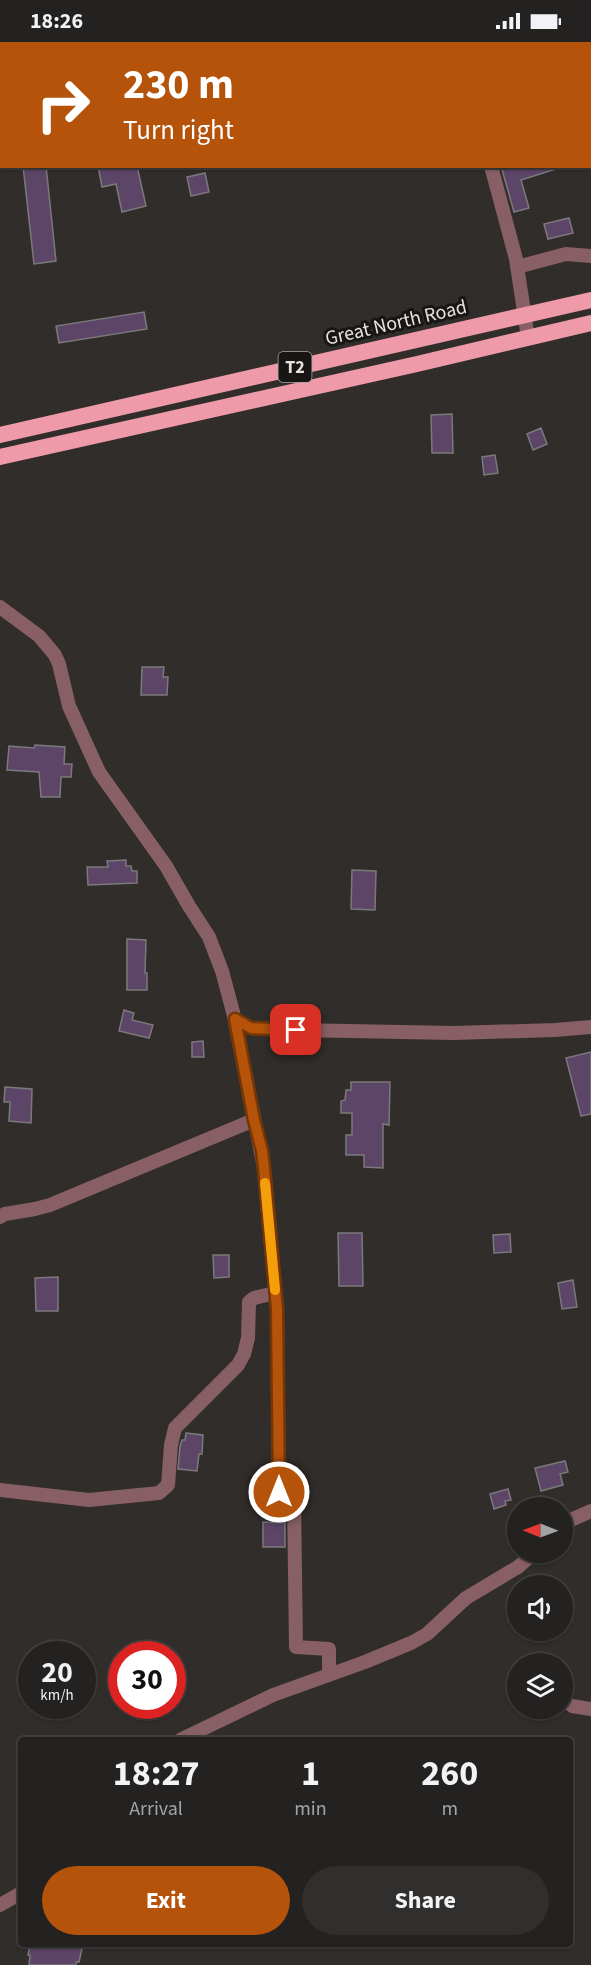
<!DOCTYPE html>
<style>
body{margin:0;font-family:"Source Sans 3",sans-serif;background:#302f2d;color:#f1f3f6;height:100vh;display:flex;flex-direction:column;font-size:22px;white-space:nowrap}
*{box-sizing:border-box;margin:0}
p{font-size:20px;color:#a3a4a5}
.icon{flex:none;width:33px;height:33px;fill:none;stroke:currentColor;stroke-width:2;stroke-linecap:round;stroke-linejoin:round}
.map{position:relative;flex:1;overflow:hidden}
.drawer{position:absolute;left:18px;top:1695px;width:555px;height:210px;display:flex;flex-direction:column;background:#242220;border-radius:6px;box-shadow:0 2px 4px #0004,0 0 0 2px #413f3e}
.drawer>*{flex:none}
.top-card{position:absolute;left:0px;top:0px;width:591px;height:126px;box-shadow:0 2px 4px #0004,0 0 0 2px #413f3e;background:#b45309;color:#fff;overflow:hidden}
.needle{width:39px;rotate:271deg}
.fabs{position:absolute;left:507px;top:1455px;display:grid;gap:12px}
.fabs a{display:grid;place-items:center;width:66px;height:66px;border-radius:50%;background:#242220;box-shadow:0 2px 4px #0004,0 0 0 2px #413f3e;font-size:30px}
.speed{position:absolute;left:18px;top:1599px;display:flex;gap:12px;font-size:30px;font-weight:700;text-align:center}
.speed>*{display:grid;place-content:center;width:78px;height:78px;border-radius:50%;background:#242220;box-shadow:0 2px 4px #0004,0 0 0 2px #413f3e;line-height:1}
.speed small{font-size:15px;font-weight:400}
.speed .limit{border:9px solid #d22;background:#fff;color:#111}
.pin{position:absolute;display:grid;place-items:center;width:51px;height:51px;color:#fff;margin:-26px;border-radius:12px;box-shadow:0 3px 9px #0006}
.me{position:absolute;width:66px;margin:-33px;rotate:0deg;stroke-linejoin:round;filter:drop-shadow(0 0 4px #0008)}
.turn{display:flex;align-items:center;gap:21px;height:126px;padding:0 24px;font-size:27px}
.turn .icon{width:78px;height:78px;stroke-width:2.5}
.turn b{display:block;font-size:42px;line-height:51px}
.eta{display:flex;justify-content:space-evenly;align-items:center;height:102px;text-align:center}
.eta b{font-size:36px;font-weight:700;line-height:42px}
.primary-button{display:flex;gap:12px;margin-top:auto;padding:12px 24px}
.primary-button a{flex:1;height:69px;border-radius:36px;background:#b45309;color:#fff;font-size:24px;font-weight:700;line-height:69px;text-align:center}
.primary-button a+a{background:#302f2d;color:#f1f3f6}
.status{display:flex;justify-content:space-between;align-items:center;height:42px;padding:0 30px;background:#242220;direction:ltr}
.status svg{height:16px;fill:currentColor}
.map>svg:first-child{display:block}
</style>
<div class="status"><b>18:26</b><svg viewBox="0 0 49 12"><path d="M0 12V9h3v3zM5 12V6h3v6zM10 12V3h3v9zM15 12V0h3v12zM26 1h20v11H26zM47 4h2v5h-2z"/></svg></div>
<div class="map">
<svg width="591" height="1923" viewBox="0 0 591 1923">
<rect width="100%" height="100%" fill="#302d2b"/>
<path fill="#5d4568" stroke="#7b797c" stroke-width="1.5" d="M23,124H46L56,219L34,222Z
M98,124H137L146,164L122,170L116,142L102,145Z
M501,124H556V127L521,138L529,166L514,170Z
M205,131L209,150L191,154L187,135Z
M569,176L573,191L548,197L544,182Z
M144,270L147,287L59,301L56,284Z
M452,372L453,411H432L431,373Z
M541,386L547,402L533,408L527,392Z
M495,413L498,431L484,433L482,415Z
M142,625H164L163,635H168L167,653H141Z
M35,703L65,705L64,722H72L71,735H61L60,755H41L39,730L7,728L9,704L34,706Z
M126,818V824H131L132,829H137V841L88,843L87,825H108L107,819Z
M352,828L376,829L375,868L351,867Z
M127,897L146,898L145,931H147V948H127Z
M124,968L134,971L132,978L153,983L149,996L119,989Z
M203,999L204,1015H192V1000Z
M591,1010V1072L581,1074L566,1016Z
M351,1040H390L389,1083L383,1082V1126L364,1125V1113H346V1093H352V1071H341V1059L345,1058L346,1048H351Z
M5,1045L32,1047L31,1081L9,1079L10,1060H4Z
M338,1191H362L363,1244H339Z
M510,1192L511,1210L494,1211L493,1193Z
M213,1213H229V1235L214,1236Z
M58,1235V1269H36L35,1236Z
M573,1238L577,1265L562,1267L558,1241Z
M186,1391L203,1393L202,1412H199L197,1429L178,1427L180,1404L182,1398H185Z
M565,1419L568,1430L560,1432L563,1443L541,1449L535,1426Z
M508,1447L511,1458L505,1459L506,1463L494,1467L490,1452Z
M263,1480L285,1481V1505H263Z
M30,1902H83L79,1920H76V1923H29L30,1913H28Z"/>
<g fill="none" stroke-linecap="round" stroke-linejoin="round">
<path stroke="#885f65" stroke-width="14" d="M466,0V2
M491,124L516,217L528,296
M517,225L566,212L591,214
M0,565L39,594L55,613L59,622L69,664L99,730L166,824L189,864L209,895L222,929L233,970L264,1126L277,1267L279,1450L294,1457L296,1605L329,1607V1633
M235,977L251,986L296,988L454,991L555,988L591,985
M0,1175L5,1172L35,1167L50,1163L254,1078
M0,1448L89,1458L159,1451L168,1443L171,1403L175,1386L238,1323L244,1312L248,1296L249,1260L254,1256L275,1251
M562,1482L591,1469
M572,1664L591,1667
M180,1698L273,1653L365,1620L411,1601L427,1592L466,1556L518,1525L535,1510
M0,1863L21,1851"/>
<path stroke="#ee9aa8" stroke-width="16" d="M0,393L591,258
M0,415L417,322L591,281"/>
</g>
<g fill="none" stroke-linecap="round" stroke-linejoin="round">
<defs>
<path id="route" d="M279,1450L277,1267L264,1126L262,1109L254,1078L235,977L251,986L296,988"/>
</defs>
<use href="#route" stroke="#753606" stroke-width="15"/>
<use href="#route" stroke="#b45309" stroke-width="10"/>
<path stroke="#f59e0b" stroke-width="10" d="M265,1141L275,1248"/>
</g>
<g text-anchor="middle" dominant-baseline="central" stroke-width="6" stroke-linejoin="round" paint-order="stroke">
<rect fill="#171615" stroke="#a7a6a4" stroke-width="1.5" x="278.5" y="310" width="33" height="30" rx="4.5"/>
<g font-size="18" font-weight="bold" fill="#e5e3e1">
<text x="295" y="325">T2</text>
</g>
<g font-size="20" fill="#e5e3e1" stroke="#171615">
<text transform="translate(396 281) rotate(-13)">Great North Road</text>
</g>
</g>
</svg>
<div class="fabs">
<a><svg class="needle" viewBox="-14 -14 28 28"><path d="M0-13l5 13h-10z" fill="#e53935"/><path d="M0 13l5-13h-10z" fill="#a3a4a5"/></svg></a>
<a><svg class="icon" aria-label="sound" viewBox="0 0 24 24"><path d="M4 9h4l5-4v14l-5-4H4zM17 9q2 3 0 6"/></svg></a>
<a><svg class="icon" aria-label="layers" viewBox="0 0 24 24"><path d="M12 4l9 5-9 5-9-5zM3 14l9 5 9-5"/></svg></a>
</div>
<div class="speed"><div>20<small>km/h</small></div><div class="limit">30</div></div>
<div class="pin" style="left:296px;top:988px;background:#d93025"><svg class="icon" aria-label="arrive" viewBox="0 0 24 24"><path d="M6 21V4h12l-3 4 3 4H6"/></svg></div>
<svg class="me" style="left:279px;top:1450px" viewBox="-20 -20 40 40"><circle r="17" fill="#b45309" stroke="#fff" stroke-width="3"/><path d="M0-11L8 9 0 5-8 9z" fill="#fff"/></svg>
<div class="top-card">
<div class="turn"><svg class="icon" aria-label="right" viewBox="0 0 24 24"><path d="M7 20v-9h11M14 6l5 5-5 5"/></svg><div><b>230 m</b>Turn right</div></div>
</div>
<section class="drawer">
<div class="eta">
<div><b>18:27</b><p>Arrival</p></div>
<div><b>1</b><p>min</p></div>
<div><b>260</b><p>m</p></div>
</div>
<div class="primary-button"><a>Exit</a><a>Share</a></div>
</section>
</div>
